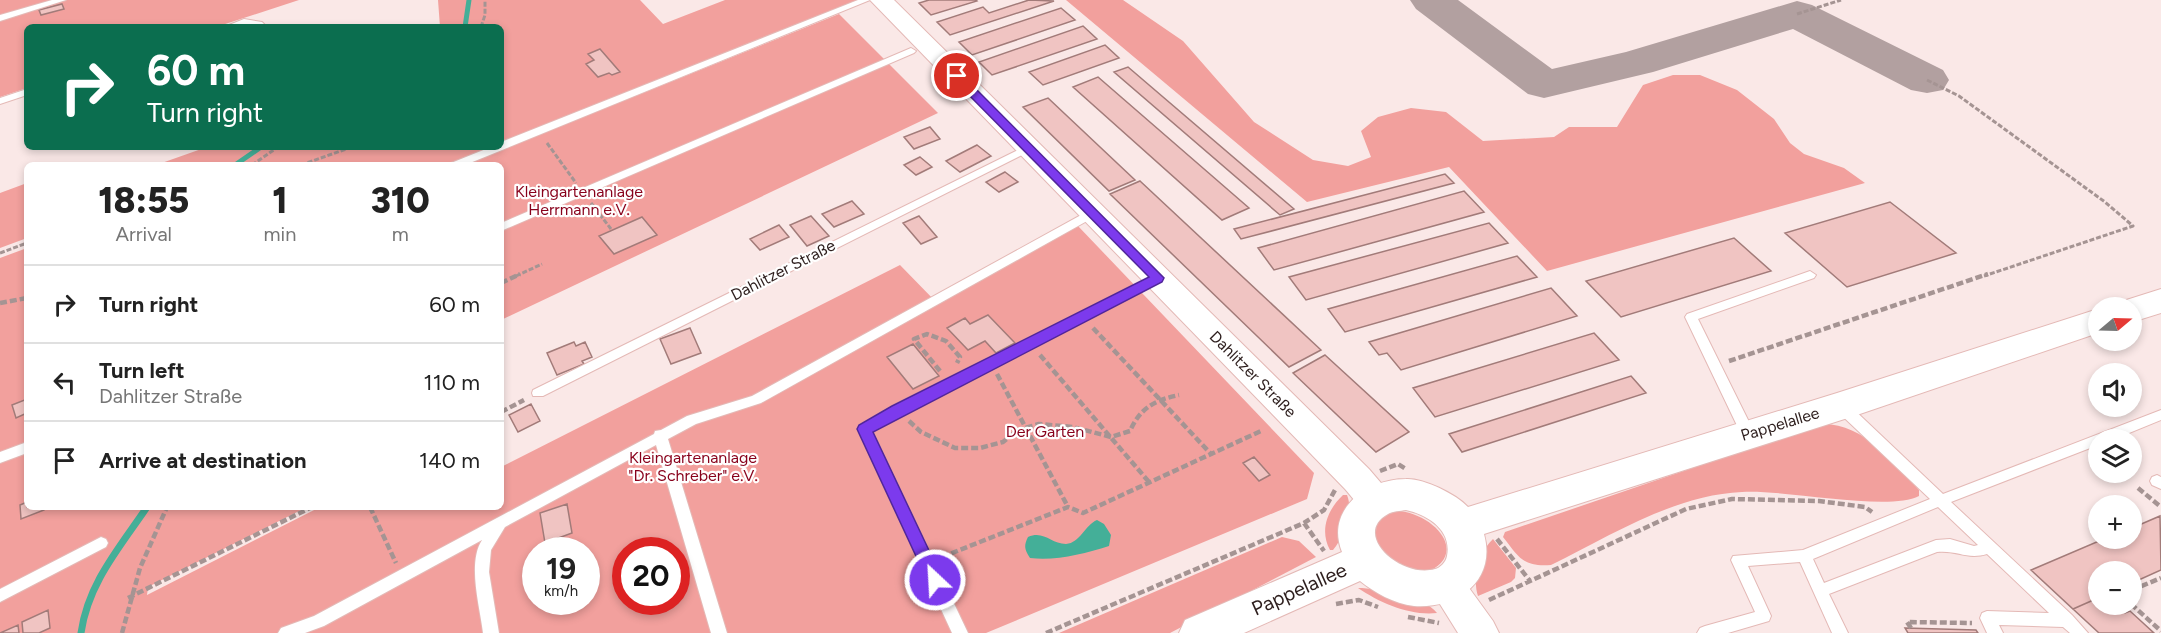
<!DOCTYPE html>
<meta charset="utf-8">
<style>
body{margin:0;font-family:Figtree,sans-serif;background:#f2f2f2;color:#222;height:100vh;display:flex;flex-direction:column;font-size:22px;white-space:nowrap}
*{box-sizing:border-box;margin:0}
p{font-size:20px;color:#767676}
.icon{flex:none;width:33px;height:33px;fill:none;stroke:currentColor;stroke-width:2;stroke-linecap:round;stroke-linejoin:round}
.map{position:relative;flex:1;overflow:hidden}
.details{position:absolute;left:24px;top:162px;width:480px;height:348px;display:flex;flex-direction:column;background:#fff;border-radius:9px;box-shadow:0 3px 9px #0003}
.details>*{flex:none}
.top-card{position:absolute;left:24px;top:24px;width:480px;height:126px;border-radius:9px;box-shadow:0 3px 9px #0003;background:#0b6e4f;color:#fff;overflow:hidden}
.needle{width:39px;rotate:71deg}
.tools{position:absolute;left:2088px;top:297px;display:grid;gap:12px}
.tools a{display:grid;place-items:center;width:54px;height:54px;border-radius:50%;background:#fff;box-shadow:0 3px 9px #0003;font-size:30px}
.speed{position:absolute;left:522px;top:537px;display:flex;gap:12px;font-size:30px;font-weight:700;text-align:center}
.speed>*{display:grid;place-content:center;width:78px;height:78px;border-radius:50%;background:#fff;box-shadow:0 3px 9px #0003;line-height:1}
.speed small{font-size:15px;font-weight:400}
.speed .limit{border:9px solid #d22;background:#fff;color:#111}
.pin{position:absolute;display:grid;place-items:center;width:51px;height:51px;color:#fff;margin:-26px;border:3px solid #fff;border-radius:50%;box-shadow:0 2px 6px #0007}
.me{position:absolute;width:66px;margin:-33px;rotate:335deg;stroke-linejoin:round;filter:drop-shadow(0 0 4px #0008)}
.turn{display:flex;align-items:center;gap:21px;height:126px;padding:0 24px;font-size:27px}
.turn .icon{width:78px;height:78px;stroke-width:2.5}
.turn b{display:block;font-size:42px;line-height:51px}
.eta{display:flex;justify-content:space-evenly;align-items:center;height:102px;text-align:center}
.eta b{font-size:36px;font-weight:800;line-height:42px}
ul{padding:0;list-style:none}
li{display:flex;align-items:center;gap:18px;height:78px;padding:0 24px;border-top:2px solid #e0e0e0}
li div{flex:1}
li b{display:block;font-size:22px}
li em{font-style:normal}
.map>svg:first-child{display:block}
</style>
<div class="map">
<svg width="2161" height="633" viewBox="0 0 2161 633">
<rect width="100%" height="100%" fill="#fae8e7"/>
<path fill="#f2a09d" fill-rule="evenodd" d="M0,0H299L216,27H27V88L0,97Z
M438,0H640L663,24L725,0H857L501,143V27H440Z
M1066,0H1123L1183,41L1254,122L1313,160L1348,166L1371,157L1361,131L1378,117L1411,108L1446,112L1483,141L1554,137L1569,127H1617L1643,85L1673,75H1700L1737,90L1774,119L1790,143L1804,154L1844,168L1865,183L1547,271L1449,167L1307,202Z
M839,14L938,113L501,320V165H464Z
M207,147H490L445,165H156Z
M27,183V238L0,248V193Z
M1078,226L1314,473L1307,499L986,633H0V258L27,248V507H307L148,587L147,595L320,507H501V467L900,265L938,304ZM536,550H586V602H536ZM626,550H676V602H626Z
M1821,424C1861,422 1896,462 1919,490V496C1888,512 1783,489 1742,492C1674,495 1610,536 1551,565C1522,567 1519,557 1503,537L1505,532Z
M1343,495H1347C1354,512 1344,537 1333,550H1330C1319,530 1328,509 1343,495Z
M1400,511C1438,516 1471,557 1422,574L1377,556L1373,526C1381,516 1388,513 1400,511Z
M1282,537L1299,541L1316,557L1170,633H1059Z
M1493,539L1516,568L1515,578L1511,582L1478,596C1472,578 1479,552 1493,539Z
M1358,588C1378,588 1425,597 1437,613C1410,616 1380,603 1358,588Z"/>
<path fill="#44af98" d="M1097,520L1104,524L1111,535L1109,546C1084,554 1056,561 1030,558C1024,549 1024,545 1028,537C1044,530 1051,544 1066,544C1080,543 1085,525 1097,520Z"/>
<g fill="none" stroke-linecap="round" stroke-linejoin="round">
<path stroke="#44af98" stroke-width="5" d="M465,27L469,0
M235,165L261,147"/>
<path stroke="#44af98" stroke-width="7" d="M81,633C88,583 120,547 147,507"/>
<path fill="#b2a0a0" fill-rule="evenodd" d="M1410,0H1458L1552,69L1626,52L1797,1L1812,5L1943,70L1949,80L1943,90L1927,93L1911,90L1793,29L1653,72L1544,98L1528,94L1416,9Z"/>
</g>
<path fill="#f0c4c2" stroke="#a27b79" stroke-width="1.5" d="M929,0H976L977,1L931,15L919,3Z
M1029,0L1054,1L950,35L937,22L983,7L989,13Z
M62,4L64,9L41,15L39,10Z
M1061,8L1075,20L972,55L959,42Z
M1083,26L1097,39L992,75L979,62Z
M1105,45L1119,58L1043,85L1029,72Z
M600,49L620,72L612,75L609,73L598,77L586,64L594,60L588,54Z
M1128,67L1294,209L1280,215L1114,72Z
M1098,77L1249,208L1222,220L1073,87Z
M1048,98L1135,180L1109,191L1023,107Z
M930,127L940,139L914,149L904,137Z
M977,145L991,156L960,172L946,161Z
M920,157L932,167L916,175L904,165Z
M1005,172L1018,182L999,192L986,182Z
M1445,174L1454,183L1241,239L1234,229Z
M1140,181L1321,350L1289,367L1110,194Z
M1464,191L1484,212L1274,270L1258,248Z
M852,201L864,214L834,227L822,214Z
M1890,202L1956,253L1847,287L1785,233Z
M811,216L829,236L807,246L790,225Z
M919,216L937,237L921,244L903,223Z
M642,217L657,235L614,254L599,236Z
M1489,223L1508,243L1306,300L1289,277Z
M779,225L789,237L760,250L750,239Z
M1734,238L1771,271L1621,317L1586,281Z
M1517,256L1537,277L1345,332L1328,309Z
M1551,288L1577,316L1401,370L1387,353L1379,355L1369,342Z
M988,315L1015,343L996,353L985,341L968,350L947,328L965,318L970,324Z
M690,328L701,353L671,364L660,339Z
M1594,333L1619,360L1435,417L1413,388Z
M574,342L576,346L585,342L592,357L582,361L584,364L557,375L547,353Z
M913,344L939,376L913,389L887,357Z
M1325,355L1409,432L1376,452L1293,373Z
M1631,376L1646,393L1462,452L1449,434Z
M27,399V413L16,418L12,405Z
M531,404L540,421L518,432L509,415Z
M1254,457L1270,475L1259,481L1243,463Z
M27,502V507H44V510L21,519L20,505Z
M567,504L572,533L545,543L540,513Z
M2160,516L2161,570L2132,583V572H2098V598L2073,609L2031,570L2106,538H2132V528Z
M2098,598V604H2115L2125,613L2130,611L2154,633H2099L2073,609Z
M48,610L50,628L39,633H23L22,622Z
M18,625L19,633H0Z
M1905,628L1976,630L1978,633H1908Z"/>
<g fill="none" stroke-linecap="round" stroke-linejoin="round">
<defs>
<path id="service" d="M52,0H66L0,21V15Z
M858,0H870L465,165H450L451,163L491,147H501V142Z
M244,19L262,22L267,27L245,25L224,27Z
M911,48L916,51L914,53L501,231V223Z
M27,89V95L0,104V98Z
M1028,145L1033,148L1032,150L543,396H533L532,393L533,390Z
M1092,209L1097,213L1096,216L761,403L696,424L668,439L727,633H711L656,445L505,527L491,550L489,572L499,633H483C480,607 467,563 482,540L324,626L305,633H278L281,628L314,616L654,434L655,431L661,430L687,416L752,396Z
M1810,271L1816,275L1814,278L1698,319L1755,434L1753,438L1748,439L1743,438L1685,317L1687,314Z
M1158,274L1164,278L1162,281L903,414L872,431L968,633H952L858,429L860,425L893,406Z
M1842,402L1847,403L1943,494L2161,410V420L2112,440H2098V445L1951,502L2072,615L2088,633H2070L2063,627L1999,625L2003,633H1987L1980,618L1982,613L1987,611L2049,613L1987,554C1967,560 1958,550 1937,552L1829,594L1848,633H1832L1800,562L1748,566L1771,616L1769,621L1728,633H1697L1700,628L1705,626L1755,612L1731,560L1733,556L1803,550L1930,499L1837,411L1836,407L1837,403ZM1938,507L1978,545L1974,546L1950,539L1936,540L1824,583L1813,559Z
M27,442V453L0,463V452Z
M2157,475L2161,477V489L2152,485L2150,481L2152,477Z
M101,537L106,539L108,543L106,547L0,602V589Z"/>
<path id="tertiary" d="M870,0H894L1369,469L1387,490L1392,500L1387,510C1364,518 1359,505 1345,489Z
M1446,569L1459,574L1493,621L1499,633H1458L1428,585L1433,574Z"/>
<path id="secondary" d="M2161,289V313L2132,322V308H2117L2120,302Z
M2098,309V333L1854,416L1484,534C1497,581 1457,609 1414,606C1394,604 1374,592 1360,581L1244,633H1179L1185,620L1342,552C1325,510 1366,479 1406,479C1423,478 1456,494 1468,507L1837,393ZM1406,510C1428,515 1452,530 1447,556C1446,562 1440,568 1435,569C1401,579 1351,534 1388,514C1393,511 1400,511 1406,510Z"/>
</defs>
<use href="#service" stroke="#e4b9b6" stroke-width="2"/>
<use href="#tertiary" stroke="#e4b9b6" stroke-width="2"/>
<use href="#secondary" stroke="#e4b9b6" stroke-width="2"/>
<path stroke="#a59493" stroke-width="3" stroke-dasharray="5 2" stroke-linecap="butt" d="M1797,14L1841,0
M481,27L485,15V0
M1927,80L1959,96L2105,202L2133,226L1984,276
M547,143L576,183
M252,165L278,147
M301,165L352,147
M591,203L611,229
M0,253L27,243
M516,276L542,264"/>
<path stroke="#a59493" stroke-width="4.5" stroke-dasharray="7 3" stroke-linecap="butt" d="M501,283L520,274
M0,303L27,298
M1093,328L1211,454
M1040,355L1149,482
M1729,361L1988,274
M940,371L914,339L927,334L946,341L960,357L957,363
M997,374L1068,507
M501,412L524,400
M909,421L921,432L955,448H980L1003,442L1018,430L1039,424L1073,427L1111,437L1130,431C1140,408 1155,400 1179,395
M1380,471L1398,464L1406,469
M2138,488L2161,507
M370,507L396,563
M1304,523L1324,551
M1497,539L1530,581
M942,557L1068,507L1083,513L1261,431
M2132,590L2161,578
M128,598L312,507
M1489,600L1686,509L1732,499L1819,501L1865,507L1872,512
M1336,604L1359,600L1378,607
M2131,604L2161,631
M1408,617L1439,623
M1911,628L1907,622L1972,623
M122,633L140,568L167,507
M1046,633L1304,523L1324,510L1335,490"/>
<use href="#service" fill="#fff" fill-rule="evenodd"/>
<use href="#tertiary" fill="#fff" fill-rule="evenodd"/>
<use href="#secondary" fill="#fff" fill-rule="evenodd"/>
</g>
<path fill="#7c3aed" stroke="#51269a" stroke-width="1.5" d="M957,73L961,74L1164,278L1162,282L873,432L943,580L941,585L935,587L929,585L927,580L857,429L859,425L892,406L1149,277L953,79V74Z"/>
<g text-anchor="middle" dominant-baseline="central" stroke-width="4.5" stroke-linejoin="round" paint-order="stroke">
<g font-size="16" fill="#88011b" stroke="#fff">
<text x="579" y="191">Kleingartenanlage<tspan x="579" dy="18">Herrmann e.V.</tspan></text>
<text x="1045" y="431">Der Garten</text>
<text x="693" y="457">Kleingartenanlage<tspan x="693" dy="18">"Dr. Schreber" e.V.</tspan></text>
</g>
<g font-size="16" fill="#2d1e1d" stroke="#fff">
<text transform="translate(783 270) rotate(-27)">Dahlitzer Straße</text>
<text transform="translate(1253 374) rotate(45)">Dahlitzer Straße</text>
<text transform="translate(1780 424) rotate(-17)">Pappelallee</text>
</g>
<g font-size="20" fill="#2d1e1d" stroke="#fff">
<text transform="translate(1299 589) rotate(-24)">Pappelallee</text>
</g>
</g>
</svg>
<div class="tools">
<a><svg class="needle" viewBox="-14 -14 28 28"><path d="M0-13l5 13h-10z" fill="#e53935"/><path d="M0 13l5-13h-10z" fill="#767676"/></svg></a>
<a><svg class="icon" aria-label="sound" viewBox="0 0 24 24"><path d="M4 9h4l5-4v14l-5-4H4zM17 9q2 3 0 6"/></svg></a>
<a><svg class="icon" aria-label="layers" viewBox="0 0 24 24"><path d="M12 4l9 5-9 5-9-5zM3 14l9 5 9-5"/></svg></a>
<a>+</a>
<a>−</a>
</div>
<div class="speed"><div>19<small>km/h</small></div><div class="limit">20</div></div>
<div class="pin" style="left:957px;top:76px;background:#d93025"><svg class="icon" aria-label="arrive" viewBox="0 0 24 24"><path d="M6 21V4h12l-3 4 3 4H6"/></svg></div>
<svg class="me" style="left:935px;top:580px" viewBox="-20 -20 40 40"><circle r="17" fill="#7c3aed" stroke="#fff" stroke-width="3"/><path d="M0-11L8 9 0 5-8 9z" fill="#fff"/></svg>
<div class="top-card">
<div class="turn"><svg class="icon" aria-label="right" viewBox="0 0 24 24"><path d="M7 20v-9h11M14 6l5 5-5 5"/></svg><div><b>60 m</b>Turn right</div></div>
</div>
<section class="details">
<div class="eta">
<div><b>18:55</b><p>Arrival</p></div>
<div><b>1</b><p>min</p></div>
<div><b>310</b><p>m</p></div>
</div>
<ul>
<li><svg class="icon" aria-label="right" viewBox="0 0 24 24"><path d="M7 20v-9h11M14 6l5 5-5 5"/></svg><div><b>Turn right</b></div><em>60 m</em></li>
<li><svg class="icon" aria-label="left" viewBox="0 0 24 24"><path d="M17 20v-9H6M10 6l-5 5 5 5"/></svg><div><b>Turn left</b><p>Dahlitzer Straße</p></div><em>110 m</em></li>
<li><svg class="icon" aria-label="arrive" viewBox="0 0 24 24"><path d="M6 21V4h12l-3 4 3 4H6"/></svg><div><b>Arrive at destination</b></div><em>140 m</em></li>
</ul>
</section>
</div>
